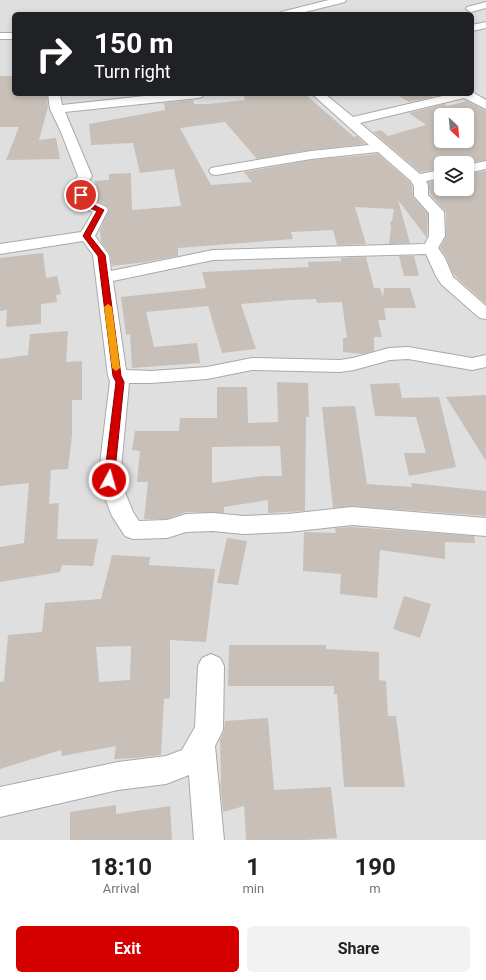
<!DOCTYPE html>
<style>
body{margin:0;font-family:Roboto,sans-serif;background:#f2f2f2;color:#222;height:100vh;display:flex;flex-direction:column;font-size:15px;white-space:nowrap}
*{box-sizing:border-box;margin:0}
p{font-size:13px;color:#767676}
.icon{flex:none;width:22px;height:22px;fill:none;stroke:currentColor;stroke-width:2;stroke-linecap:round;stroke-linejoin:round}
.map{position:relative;height:840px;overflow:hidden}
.side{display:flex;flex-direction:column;background:#fff;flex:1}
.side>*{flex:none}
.guide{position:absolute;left:12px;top:12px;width:462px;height:84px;border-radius:6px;box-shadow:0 2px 6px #0003;background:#202124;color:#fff;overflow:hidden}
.needle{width:26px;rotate:154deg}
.controls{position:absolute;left:434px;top:108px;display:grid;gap:8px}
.controls a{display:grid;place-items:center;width:40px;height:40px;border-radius:6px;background:#fff;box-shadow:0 2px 6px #0003;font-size:20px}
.pin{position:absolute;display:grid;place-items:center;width:34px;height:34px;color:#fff;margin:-17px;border:2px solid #fff;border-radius:50%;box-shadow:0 1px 4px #0007}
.me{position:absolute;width:44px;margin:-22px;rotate:6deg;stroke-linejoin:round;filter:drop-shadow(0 0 3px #0008)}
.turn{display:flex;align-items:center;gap:14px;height:84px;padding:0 16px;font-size:18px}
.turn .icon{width:52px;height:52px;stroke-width:2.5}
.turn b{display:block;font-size:28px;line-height:34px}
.eta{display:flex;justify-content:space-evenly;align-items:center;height:68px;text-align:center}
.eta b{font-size:24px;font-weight:700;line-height:28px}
.button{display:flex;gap:8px;margin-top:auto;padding:8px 16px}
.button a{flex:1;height:46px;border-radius:6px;background:#d40000;color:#fff;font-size:16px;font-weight:700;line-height:46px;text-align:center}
.button a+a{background:#f2f2f2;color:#222}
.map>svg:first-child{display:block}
</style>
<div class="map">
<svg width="486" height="840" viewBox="0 0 486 840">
<rect width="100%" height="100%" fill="#f2efe9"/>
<path fill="#e0dfdf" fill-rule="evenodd" d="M0,0H486V840H0ZM14,14H472V94H14ZM441,115H467V141H441ZM441,163H467V189H441Z"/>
<path fill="#c7bfb8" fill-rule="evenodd" d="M0,76H14V94H47L48,107L39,140L56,138L60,159L6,160L19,127H0Z
M243,94H305L354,137L357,136L365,144L311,150L257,159L225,122L180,128L211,185L252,182L244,172L311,160L378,154L410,182L412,186L413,197L428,214L427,238L398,200L410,243L389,244L391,228L390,222L392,221L394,209L355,207L366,244L337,245L333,230L291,232L293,239L178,248V256L146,262L112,266L110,254L101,242L100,230L109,209L107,206L97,201L95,181L109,180V174L131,173L132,210L181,206L174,169L140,173L133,143L91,145L89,124L165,110L164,103L193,100L194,104H208L245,100Z
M396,94H429L433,97L409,102Z
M467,101L486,111V160L467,163H441V169L420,172L373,132L381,130L388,136L426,125L409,113L444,104L447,106ZM441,115H467V141H441Z
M486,171V304L459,280L452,272L446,257L440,248L446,236V212L430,194L428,182L441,180V189H467V174Z
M43,253L46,278L57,276L61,294L56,295L57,302L41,304V324L6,327L7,310L0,311V258Z
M399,256H414L419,276H404Z
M366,257L374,288H380L383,297L384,288H410L416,308H384L386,320H378L382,337H374V351L363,354L343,352V338H347L342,302L317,303L316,299L290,300L241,304L256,349L222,353L208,306L146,312L154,347L197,343L200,363L132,368L130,334L126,335L121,297L206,288L202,272L309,267L308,262L341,261V258Z
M68,331L66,362L82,361V400H72V435L68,469L51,470L49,504L59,503L57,539H98L93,566L62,565L60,572L0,582V547L24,543L29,483L0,486V359L28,355L30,334Z
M277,382L308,383L309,417H306L305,511L268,513V500L224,507V513L186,512L167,519H144L148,482H137L140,451L132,450L135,431H179L180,418H217V387H247L248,423L278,422ZM280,446L282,476H262L212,483V447Z
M399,383L402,398L439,397L456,467L409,476L404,453H426L416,417L375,416L370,384Z
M486,395V461L446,397Z
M355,406L367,484L412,487L411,483L486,491V516L352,506L333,508L322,407Z
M352,527L474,536L475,543L445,542V559L380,550L377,598L340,594L341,574L303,571L304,532L336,533L335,528Z
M227,538L247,541L238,585L217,583Z
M112,555L150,557L149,565L215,569L206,642L170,640V698L164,699L161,755L135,758L114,759L116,746L62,756L61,750L0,769V682L4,681L8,635L42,632L45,603L101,599ZM131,646L130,680L99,682L96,647Z
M404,596L431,604L420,638L393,629Z
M229,645H326V649L379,652V680L386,681L388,716H396L405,787H344L337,694H334V686H228Z
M268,718L274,790L331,787L337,838L305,840H246L244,806L223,812L220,783L221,782L220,740L224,731L225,721Z
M116,805V814L170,806L172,840H70V812Z"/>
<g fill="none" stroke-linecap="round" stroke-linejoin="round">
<defs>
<path id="minor" d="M329,0H346L345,2L297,14H280L281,12Z
M486,2V8L471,12L466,9L467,7Z
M486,22V28L472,31V25Z
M0,33H14V39H0Z
M472,92L486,100V109L464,98L360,123L420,174L441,170V178L426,181L428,186V195L444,212L445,236L438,248L445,258L453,277L486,306V319L480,318L475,314L441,284L436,276L426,254L213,260L113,281L126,370L151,371L207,367L252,358L340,360L353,358L389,348L408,347L472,358L486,355V367L472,370L408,359L390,360L354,370L340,372L252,370L207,379L151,383H129L120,480L133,512L139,521L167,520L186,514L213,513L244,516L288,514L352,507L486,518V536L352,525L288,532L244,534L213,531L186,532L167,538L133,539L125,536L112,516L98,480L110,381L108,376L93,255L83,241L0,254V244L81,232L93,212L80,206L71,187L78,176L61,132L50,109L48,94H60L62,105L163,94H204L202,97L198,98L65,112L92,176L85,187L91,200L106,207L108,210L95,236L109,255L111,271L213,250L425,244L429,236V213L414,196V186L411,181L378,152L311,159L216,175L211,174L209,171L211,168L216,167L311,151L369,145L312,94H325L353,117L451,94H472Z
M486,161V169L467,173V165Z
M211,654L220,658L224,666L223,730L215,746L224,840H194L189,775L166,784L118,790L0,817V787L118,762L166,756L182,750L195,727L198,666L202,658Z"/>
</defs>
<use href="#minor" stroke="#a9a9a9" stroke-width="2"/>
<use href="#minor" fill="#fff" fill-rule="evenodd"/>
</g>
<path fill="#d40000" stroke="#8a0000" d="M81,193L84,194L88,202L104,210L90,236L105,255L121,376L124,382L114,480L113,483H106L104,480L116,382L113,376L98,256L83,236L97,211L82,205L78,195Z"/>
<path fill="#f59e0b" d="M108,304L112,307L120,368L116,371L112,368L104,307Z"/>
</svg>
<div class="controls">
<a><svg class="needle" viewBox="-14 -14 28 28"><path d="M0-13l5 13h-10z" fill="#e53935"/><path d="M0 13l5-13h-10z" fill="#767676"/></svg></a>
<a><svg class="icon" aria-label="layers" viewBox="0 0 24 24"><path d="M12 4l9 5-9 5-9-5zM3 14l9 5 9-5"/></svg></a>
</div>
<div class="pin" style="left:81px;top:195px;background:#d93025"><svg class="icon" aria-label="arrive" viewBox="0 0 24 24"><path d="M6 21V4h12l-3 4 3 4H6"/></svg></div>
<svg class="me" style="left:109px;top:480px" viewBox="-20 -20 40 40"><circle r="17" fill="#d40000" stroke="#fff" stroke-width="3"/><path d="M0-11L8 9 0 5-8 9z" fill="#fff"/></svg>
<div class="guide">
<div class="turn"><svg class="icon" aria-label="right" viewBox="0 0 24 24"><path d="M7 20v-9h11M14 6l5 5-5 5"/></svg><div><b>150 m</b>Turn right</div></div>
</div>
</div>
<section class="side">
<div class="eta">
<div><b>18:10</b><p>Arrival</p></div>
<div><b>1</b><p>min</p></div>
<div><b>190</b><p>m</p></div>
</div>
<div class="button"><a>Exit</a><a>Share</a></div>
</section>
